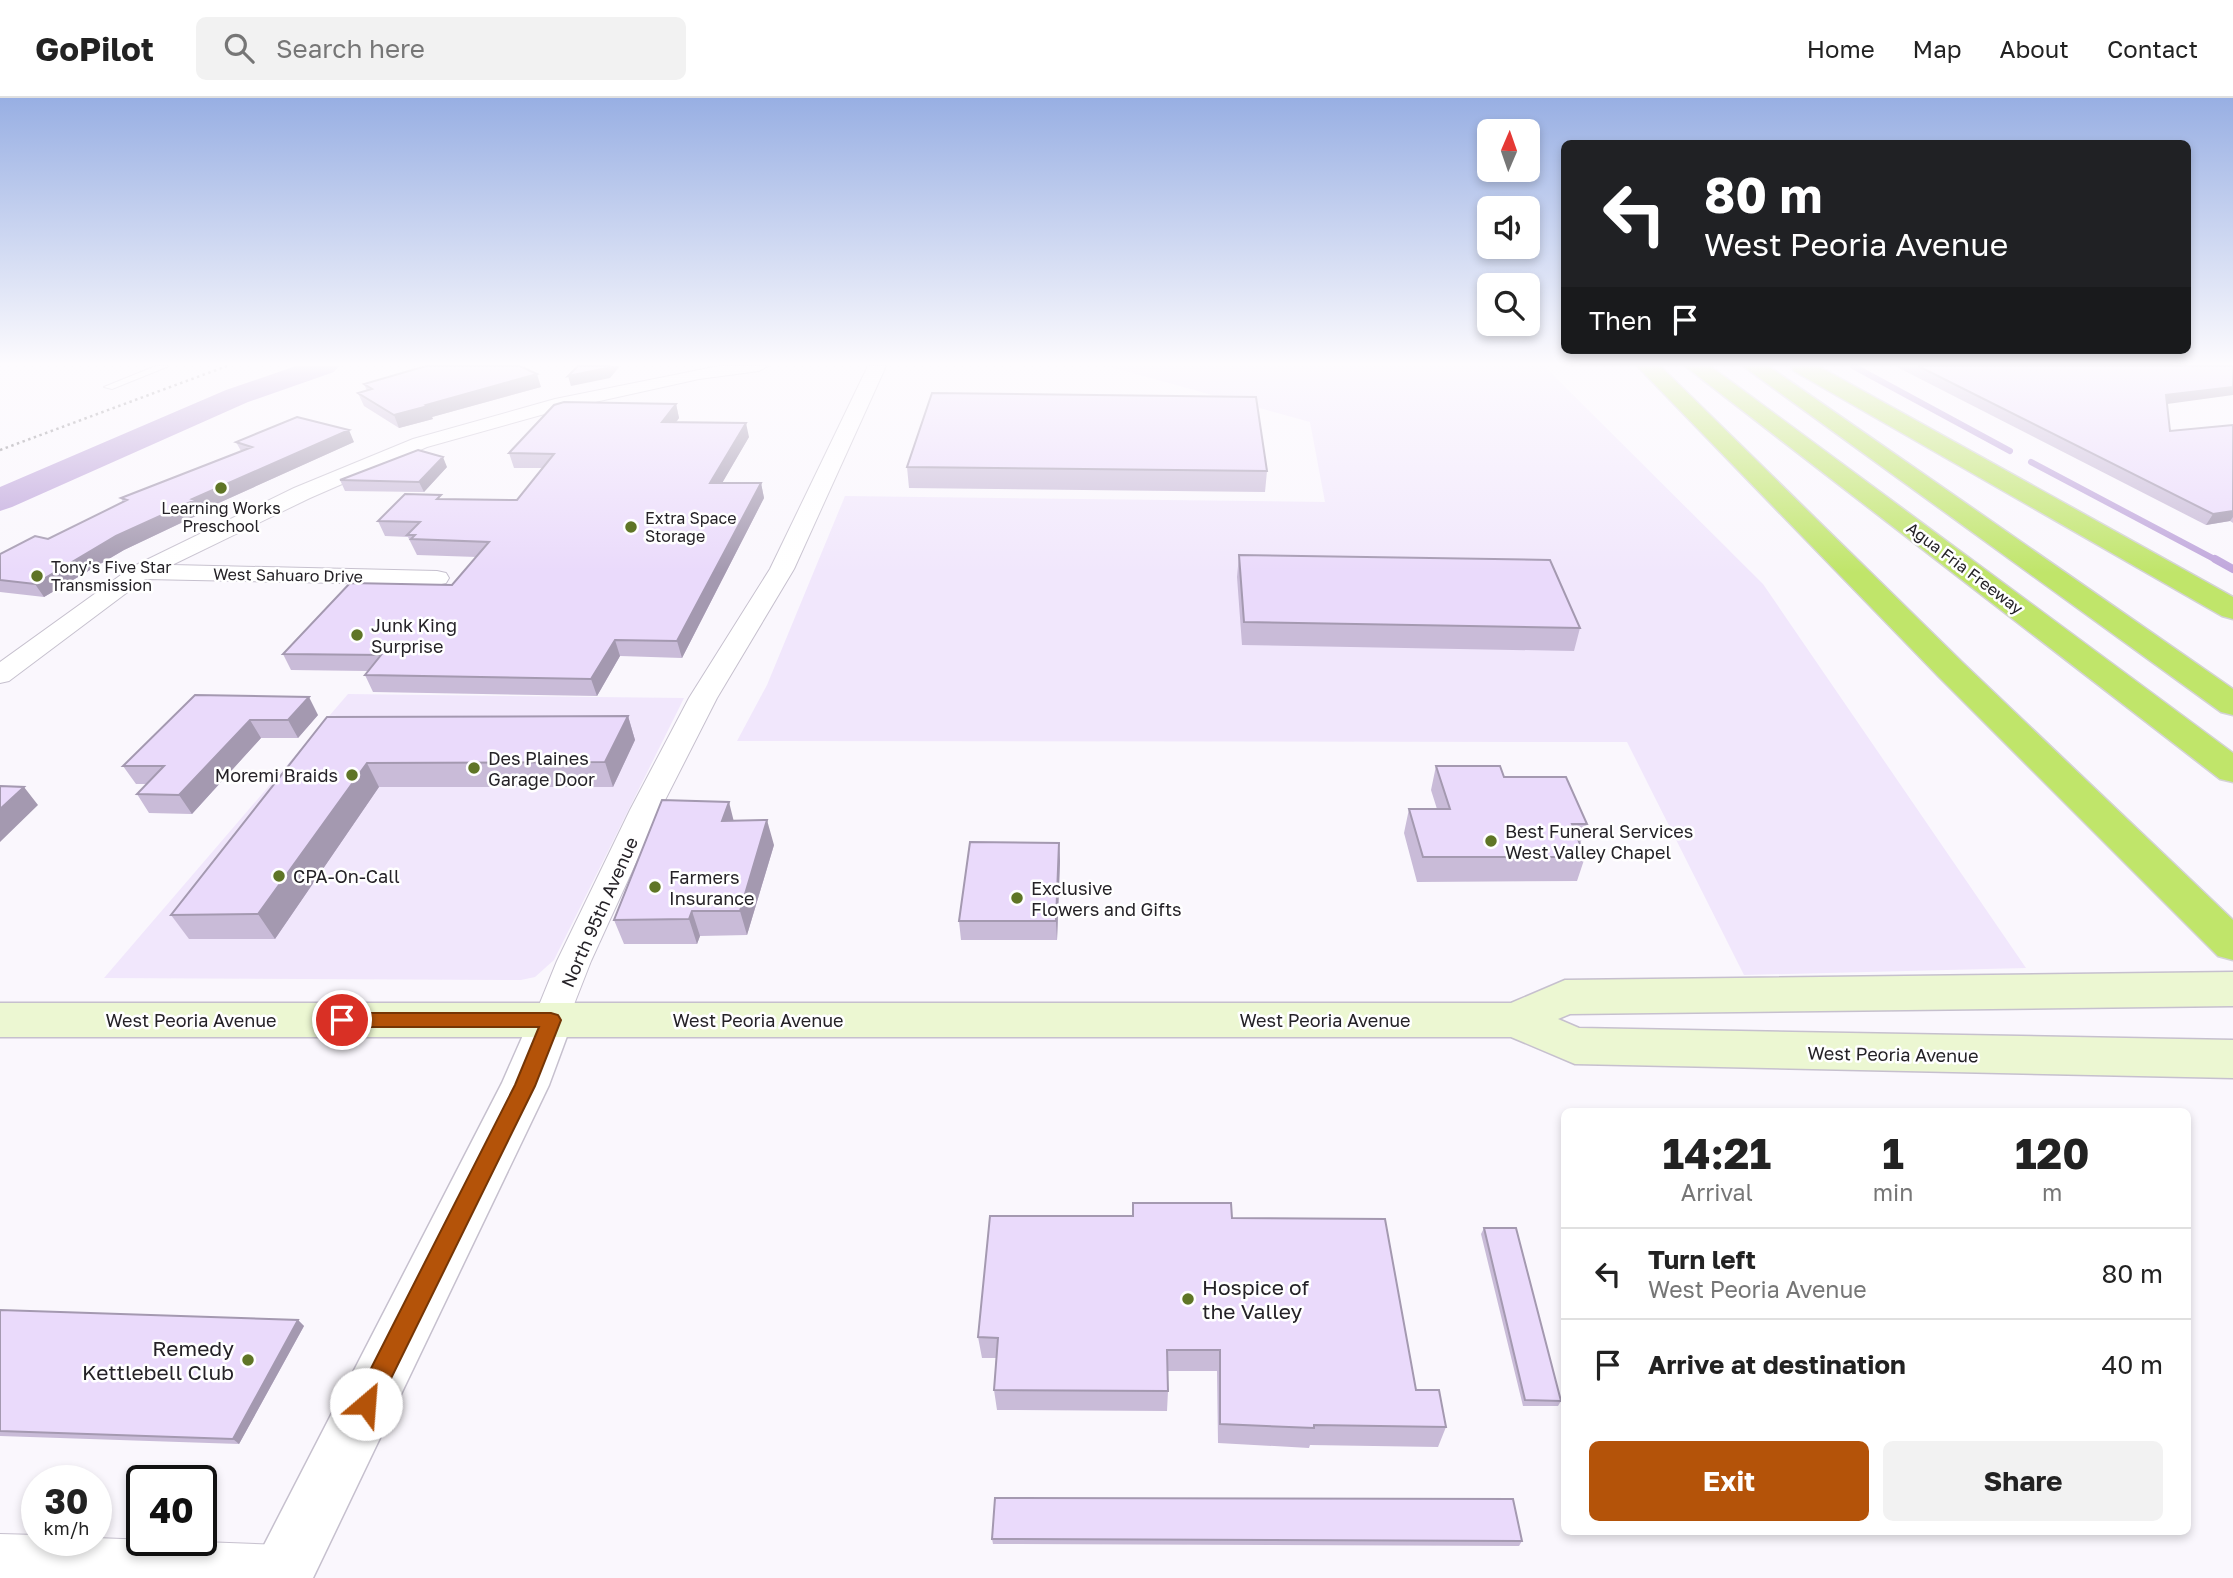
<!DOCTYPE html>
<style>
body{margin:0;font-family:"Golos Text",sans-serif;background:#f2f2f2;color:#222;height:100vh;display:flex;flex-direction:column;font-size:26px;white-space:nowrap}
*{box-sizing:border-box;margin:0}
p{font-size:23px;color:#767676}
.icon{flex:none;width:38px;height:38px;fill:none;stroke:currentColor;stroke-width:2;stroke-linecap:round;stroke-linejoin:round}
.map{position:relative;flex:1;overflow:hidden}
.panel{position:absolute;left:1561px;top:1010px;width:630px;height:427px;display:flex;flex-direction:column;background:#fff;border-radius:10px;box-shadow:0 4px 10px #0003}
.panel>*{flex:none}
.top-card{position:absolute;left:1561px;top:42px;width:630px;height:214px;border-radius:10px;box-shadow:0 4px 10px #0003;background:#202124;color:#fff;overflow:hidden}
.needle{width:46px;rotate:2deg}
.buttons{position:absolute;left:1477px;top:21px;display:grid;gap:14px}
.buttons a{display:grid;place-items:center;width:63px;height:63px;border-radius:10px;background:#fff;box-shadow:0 4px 10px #0003;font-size:35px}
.speed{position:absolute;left:21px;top:1367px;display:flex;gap:14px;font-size:35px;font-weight:700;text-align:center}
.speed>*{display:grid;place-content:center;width:91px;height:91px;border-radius:50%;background:#fff;box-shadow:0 4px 10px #0003;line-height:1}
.speed small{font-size:18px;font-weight:400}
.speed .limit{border:4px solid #111;border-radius:10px;background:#fff;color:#111}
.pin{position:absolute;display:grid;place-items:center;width:60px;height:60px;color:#fff;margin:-30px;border:4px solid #fff;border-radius:50%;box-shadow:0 2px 7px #0007}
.me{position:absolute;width:77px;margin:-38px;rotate:27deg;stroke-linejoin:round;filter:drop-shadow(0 0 5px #0008)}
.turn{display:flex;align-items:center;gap:24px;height:147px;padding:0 28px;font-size:32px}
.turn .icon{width:91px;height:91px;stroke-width:2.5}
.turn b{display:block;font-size:49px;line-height:60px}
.then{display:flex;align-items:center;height:66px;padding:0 28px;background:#0003;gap:14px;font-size:26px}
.eta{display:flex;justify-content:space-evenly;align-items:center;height:119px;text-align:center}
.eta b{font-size:42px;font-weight:700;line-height:49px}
.button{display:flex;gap:14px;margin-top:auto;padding:14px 28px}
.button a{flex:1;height:80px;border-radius:10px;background:#b45309;color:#fff;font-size:28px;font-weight:700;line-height:80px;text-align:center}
.button a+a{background:#f2f2f2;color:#222}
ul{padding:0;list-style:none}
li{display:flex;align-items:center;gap:21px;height:91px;padding:0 28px;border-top:2px solid #e0e0e0}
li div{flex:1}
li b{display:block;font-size:26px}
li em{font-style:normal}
header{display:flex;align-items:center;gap:42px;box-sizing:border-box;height:98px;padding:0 35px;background:#fff;border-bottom:2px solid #e0e0e0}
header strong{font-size:33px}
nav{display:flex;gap:38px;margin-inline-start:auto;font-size:24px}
.search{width:490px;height:63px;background:#f2f2f2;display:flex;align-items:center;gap:18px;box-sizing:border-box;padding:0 24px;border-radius:10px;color:#767676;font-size:26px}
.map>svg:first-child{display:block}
</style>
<header>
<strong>GoPilot</strong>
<div class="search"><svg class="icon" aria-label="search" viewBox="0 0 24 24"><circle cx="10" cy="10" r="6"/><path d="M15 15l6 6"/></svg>Search here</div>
<nav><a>Home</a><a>Map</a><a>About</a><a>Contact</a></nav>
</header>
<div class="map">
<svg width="2233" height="1480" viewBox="0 0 2233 1480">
<rect width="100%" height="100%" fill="#faf7fd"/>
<path fill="#f1e7fc" d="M1107,268H1544L1763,486L2026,870L1744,877L1627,644L737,643L767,587L845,398L1325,404L1310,324Z
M348,596L684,600L554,862L535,879L521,882L104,880Z"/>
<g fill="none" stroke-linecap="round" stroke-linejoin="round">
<path stroke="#c0a7dc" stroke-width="6" d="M1853,268L2010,353
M2031,364L2218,463"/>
<path stroke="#c0a7dc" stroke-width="8" d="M2215,461L2233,471"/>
<path fill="#c0a7dc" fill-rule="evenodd" d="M296,268H339L334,274L248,304L12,409L0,413V389L226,292Z"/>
<defs>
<path id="service" d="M156,268H169L112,291L104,289Z"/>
<path id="minor" d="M719,268H768L759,273L699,281L559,312L427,349L310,400L172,467L437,473L446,475L449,480L446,485L437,487L145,481L9,583L0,585V564L132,469L294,390L413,341L555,301Z
M868,268H886L794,471L717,600L660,712L591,863L564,932L551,936L538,932L533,922L557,863L630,712L689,600L770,471Z
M0,1436L37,1437V1442H96V1440L283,1447L302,1454L309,1473L306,1480H0Z"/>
<path id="tertiary" d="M551,905L567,910L573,922L549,987L313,1480H247L502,985L535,910Z"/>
<path id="secondary" d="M2233,874V908L1570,916L1558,921L1579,930L2233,942V980L1575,966L1511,939H0V905H1511L1565,882Z"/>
<path id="motorway" d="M1637,268H1660L1963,565L2233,822V862L2218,858L1939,579Z
M1685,268H1710L2233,655V684L2220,681Z
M1743,268H1768L2233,591V617L2221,614Z
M1791,268H1818L2233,499V521L2222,518L1794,273Z"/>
</defs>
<use href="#service" stroke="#c6c0ce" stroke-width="2"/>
<use href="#minor" stroke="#c6c0ce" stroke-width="2"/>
<use href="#tertiary" stroke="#c6c0ce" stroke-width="3"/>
<use href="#secondary" stroke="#c6c0ce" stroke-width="3"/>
<use href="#motorway" stroke="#d3d3d4" stroke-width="3"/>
<path stroke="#858287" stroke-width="2.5" stroke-dasharray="2.5 3.5" stroke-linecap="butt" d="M0,352L227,268"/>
<use href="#service" fill="#fff" fill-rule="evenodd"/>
<use href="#minor" fill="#fff" fill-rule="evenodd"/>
<use href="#tertiary" fill="#fff" fill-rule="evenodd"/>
<use href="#secondary" fill="#ecf7d2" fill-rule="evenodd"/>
<use href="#motorway" fill="#c0e56a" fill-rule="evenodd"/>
</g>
<path fill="#c9bbd8" d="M1895,268H2233L2167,306L2170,333L2233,327V425L2230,423L2206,427Z
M364,286L541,289L432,319L433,321L399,330L364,308L358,295L367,293Z
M676,306L679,320L676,325L749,339L722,385H761L764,400L682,560L620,558L597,598L373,594L365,577L368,573L291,572L283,556L452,487L477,459L417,457L408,439L385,438L378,423L443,401L517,402L542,370H514L509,355Z
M236,344H354L201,413L202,415L124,452L44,499L0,494V456L48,441L123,404L121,400L241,353Z
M447,369L424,394L345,393L340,382Z
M907,369L1267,373L1265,394L909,390Z
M1239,457L1580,530L1574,553L1242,547L1237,479Z
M195,597L318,617L298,640H261L192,716L149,715L137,696L147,686H136L123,668Z
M628,618L635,642L613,689H379L275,841H189L171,817L327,619Z
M1436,668L1504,679L1587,726L1580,746L1585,759L1577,783L1417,784L1404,735L1409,711H1437L1431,692Z
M1059,745L1060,763L1057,842H961L959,823Z
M774,747L747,837L700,838L697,846H624L614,822Z
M1232,1120L1416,1292L1446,1329L1438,1349L1310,1347L1309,1350L1218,1345L1217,1273H1168V1293L1167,1313L997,1312L994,1292L996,1260H982L978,1239Z
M1484,1130L1561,1303L1558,1308H1523L1481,1136Z
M0,1212L298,1222L304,1228L239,1346L0,1338Z
M992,1441L1522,1443L1519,1448L993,1446Z"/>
<path fill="#a499b0" d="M609,268H620L610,280L571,288L568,278Z
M537,276L541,289L432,319L433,321L399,330L394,317L426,307Z
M2233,289V297L2160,307L2166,297Z
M676,306L679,320L665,338L662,324Z
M746,325L749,339L714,399L710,385Z
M349,332L354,344L201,413L202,415L124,452L44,499L35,486L116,438L192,401Z
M443,359L447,369L424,394L419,384Z
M761,385L764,400L682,560L677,543Z
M2233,413V419L2230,423L2206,427L2213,416Z
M615,542L620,558L597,598L591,581Z
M309,599L318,617L298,640L288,622Z
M628,618L635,642L613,689L605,664Z
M250,622L261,640L192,716L179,697Z
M367,665L379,689L275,841L258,816Z
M24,689L38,707L0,744V711Z
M729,704L735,728L722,723Z
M767,722L774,747L747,837L740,813Z
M1059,745L1060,763L1057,842L1056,823Z
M692,813L700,838L697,846L689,821Z
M298,1222L304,1228L239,1346L233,1341Z"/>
<path fill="#eadafb" stroke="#a499b0" stroke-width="2" d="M426,268H520L537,276L426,307L428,308L394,317L358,295L372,291L364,286Z
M578,268H609L607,270L568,278Z
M1918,268H2233V289L2166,297L2170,333L2233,327V413L2213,416Z
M932,295L1256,299L1267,373L907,369Z
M564,304L676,306L662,324L746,325L710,385H761L677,543L615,542L591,581L365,577L381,557L283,556L350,485L452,487L489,444L411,441L415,437H407L420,424L378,423L405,396L441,397L437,401L517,402L554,356L509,355L554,307Z
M297,319L349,332L192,401L195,402L116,438L35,486L0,482V456L35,438L48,441L127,402L121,400L252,349L236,344Z
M418,352L443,359L419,384L340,382Z
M1239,457L1550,462L1580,530L1244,524Z
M195,597L309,599L288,622H250L179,697L137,696L164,668H123Z
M628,618L605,664L367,665L258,816L171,817L327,619Z
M1436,668H1500L1504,679H1566L1587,726H1572L1585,759H1423L1409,711H1450Z
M0,688L24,689L0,711Z
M662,702L729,704L722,723L767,722L740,813H692L689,821L614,822Z
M970,744L1059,745L1056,823H959Z
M1133,1105H1231L1232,1120L1385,1121L1416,1292H1439L1446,1329L1314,1327V1330L1220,1326V1252H1167L1168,1293L994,1292L998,1240L978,1239L990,1118H1133Z
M1484,1130H1516L1561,1303L1525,1302Z
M0,1212L298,1222L233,1341L0,1333Z
M995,1400L1513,1401L1522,1443L992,1441Z"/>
<linearGradient id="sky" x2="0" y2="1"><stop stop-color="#98afe3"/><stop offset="0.56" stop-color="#fdfbfe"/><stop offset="1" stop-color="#fdfbfe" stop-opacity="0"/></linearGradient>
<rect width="2233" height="475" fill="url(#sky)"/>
<path fill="#b45309" stroke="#753606" stroke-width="2" d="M342,915H551L558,917L561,922L535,988L374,1315L366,1318L357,1315L354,1306L357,1298L515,987L539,929H342L336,927L333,922L336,917Z"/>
<g fill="#5f7526" stroke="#fff" stroke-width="2.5">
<circle cx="221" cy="390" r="7"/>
<circle cx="631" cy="429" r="7"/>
<circle cx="37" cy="478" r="7"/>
<circle cx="357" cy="537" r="7"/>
<circle cx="474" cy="670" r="7"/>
<circle cx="352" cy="677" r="7"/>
<circle cx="1491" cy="743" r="7"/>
<circle cx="279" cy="778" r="7"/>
<circle cx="655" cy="789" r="7"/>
<circle cx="1017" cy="800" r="7"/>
<circle cx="1188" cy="1201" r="7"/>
<circle cx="248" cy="1262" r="7"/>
</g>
<g text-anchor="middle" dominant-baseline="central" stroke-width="5" stroke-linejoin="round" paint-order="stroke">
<g font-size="16" fill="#252227" stroke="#fff" text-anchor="start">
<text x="221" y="410" text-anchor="middle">Learning Works<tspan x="221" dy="18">Preschool</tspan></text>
<text x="645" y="420">Extra Space<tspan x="645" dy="18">Storage</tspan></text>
<text x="51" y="469">Tony's Five Star<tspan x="51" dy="18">Transmission</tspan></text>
</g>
<g font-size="16" fill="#252227" stroke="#fff">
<text transform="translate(1965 470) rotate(37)">Agua Fria Freeway</text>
<text transform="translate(288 477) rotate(1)">West Sahuaro Drive</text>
</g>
<g font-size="18" fill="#252227" stroke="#fff" text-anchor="start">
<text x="371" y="527">Junk King<tspan x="371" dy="21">Surprise</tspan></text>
<text x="488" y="660">Des Plaines<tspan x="488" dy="21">Garage Door</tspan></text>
<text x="338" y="677" text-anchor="end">Moremi Braids</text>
<text x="1505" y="733">Best Funeral Services<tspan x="1505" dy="21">West Valley Chapel</tspan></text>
<text x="293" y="778">CPA-On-Call</text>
<text x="669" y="779">Farmers<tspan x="669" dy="21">Insurance</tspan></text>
<text x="1031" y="790">Exclusive<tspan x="1031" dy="21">Flowers and Gifts</tspan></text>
</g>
<g font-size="18" fill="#252227" stroke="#fff">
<text transform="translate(599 814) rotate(-66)">North 95th Avenue</text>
<text x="191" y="922">West Peoria Avenue</text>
<text x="758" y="922">West Peoria Avenue</text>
<text x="1325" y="922">West Peoria Avenue</text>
<text transform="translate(1893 956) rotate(1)">West Peoria Avenue</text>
</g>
<g font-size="21" fill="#252227" stroke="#fff" text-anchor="start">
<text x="1202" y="1189">Hospice of<tspan x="1202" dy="24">the Valley</tspan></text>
<text x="234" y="1250" text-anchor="end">Remedy<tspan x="234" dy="24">Kettlebell Club</tspan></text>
</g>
</g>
</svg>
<div class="buttons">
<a><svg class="needle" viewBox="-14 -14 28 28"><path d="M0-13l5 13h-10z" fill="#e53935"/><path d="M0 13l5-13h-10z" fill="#767676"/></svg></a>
<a><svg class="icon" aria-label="sound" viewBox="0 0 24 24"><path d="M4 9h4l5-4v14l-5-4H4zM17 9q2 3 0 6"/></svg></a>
<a><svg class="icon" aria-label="search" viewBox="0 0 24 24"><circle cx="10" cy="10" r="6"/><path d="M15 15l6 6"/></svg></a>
</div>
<div class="speed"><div>30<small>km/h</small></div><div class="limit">40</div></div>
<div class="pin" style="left:342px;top:922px;background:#d93025"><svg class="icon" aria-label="arrive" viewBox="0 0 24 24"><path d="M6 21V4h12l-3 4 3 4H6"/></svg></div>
<svg class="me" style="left:366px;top:1306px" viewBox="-20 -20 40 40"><circle r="19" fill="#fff"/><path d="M0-13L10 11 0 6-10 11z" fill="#b45309"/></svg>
<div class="top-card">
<div class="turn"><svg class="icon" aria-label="left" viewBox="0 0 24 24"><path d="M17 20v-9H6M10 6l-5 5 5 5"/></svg><div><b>80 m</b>West Peoria Avenue</div></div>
<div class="then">Then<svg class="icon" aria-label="arrive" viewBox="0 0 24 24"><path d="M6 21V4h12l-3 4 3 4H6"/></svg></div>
</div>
<section class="panel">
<div class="eta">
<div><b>14:21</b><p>Arrival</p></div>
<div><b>1</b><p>min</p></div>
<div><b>120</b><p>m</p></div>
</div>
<ul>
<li><svg class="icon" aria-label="left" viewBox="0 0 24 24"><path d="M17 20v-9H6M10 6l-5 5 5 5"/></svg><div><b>Turn left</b><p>West Peoria Avenue</p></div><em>80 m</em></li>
<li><svg class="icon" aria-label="arrive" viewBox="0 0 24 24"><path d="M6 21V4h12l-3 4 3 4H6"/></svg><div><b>Arrive at destination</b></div><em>40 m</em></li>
</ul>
<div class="button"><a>Exit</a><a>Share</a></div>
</section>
</div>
